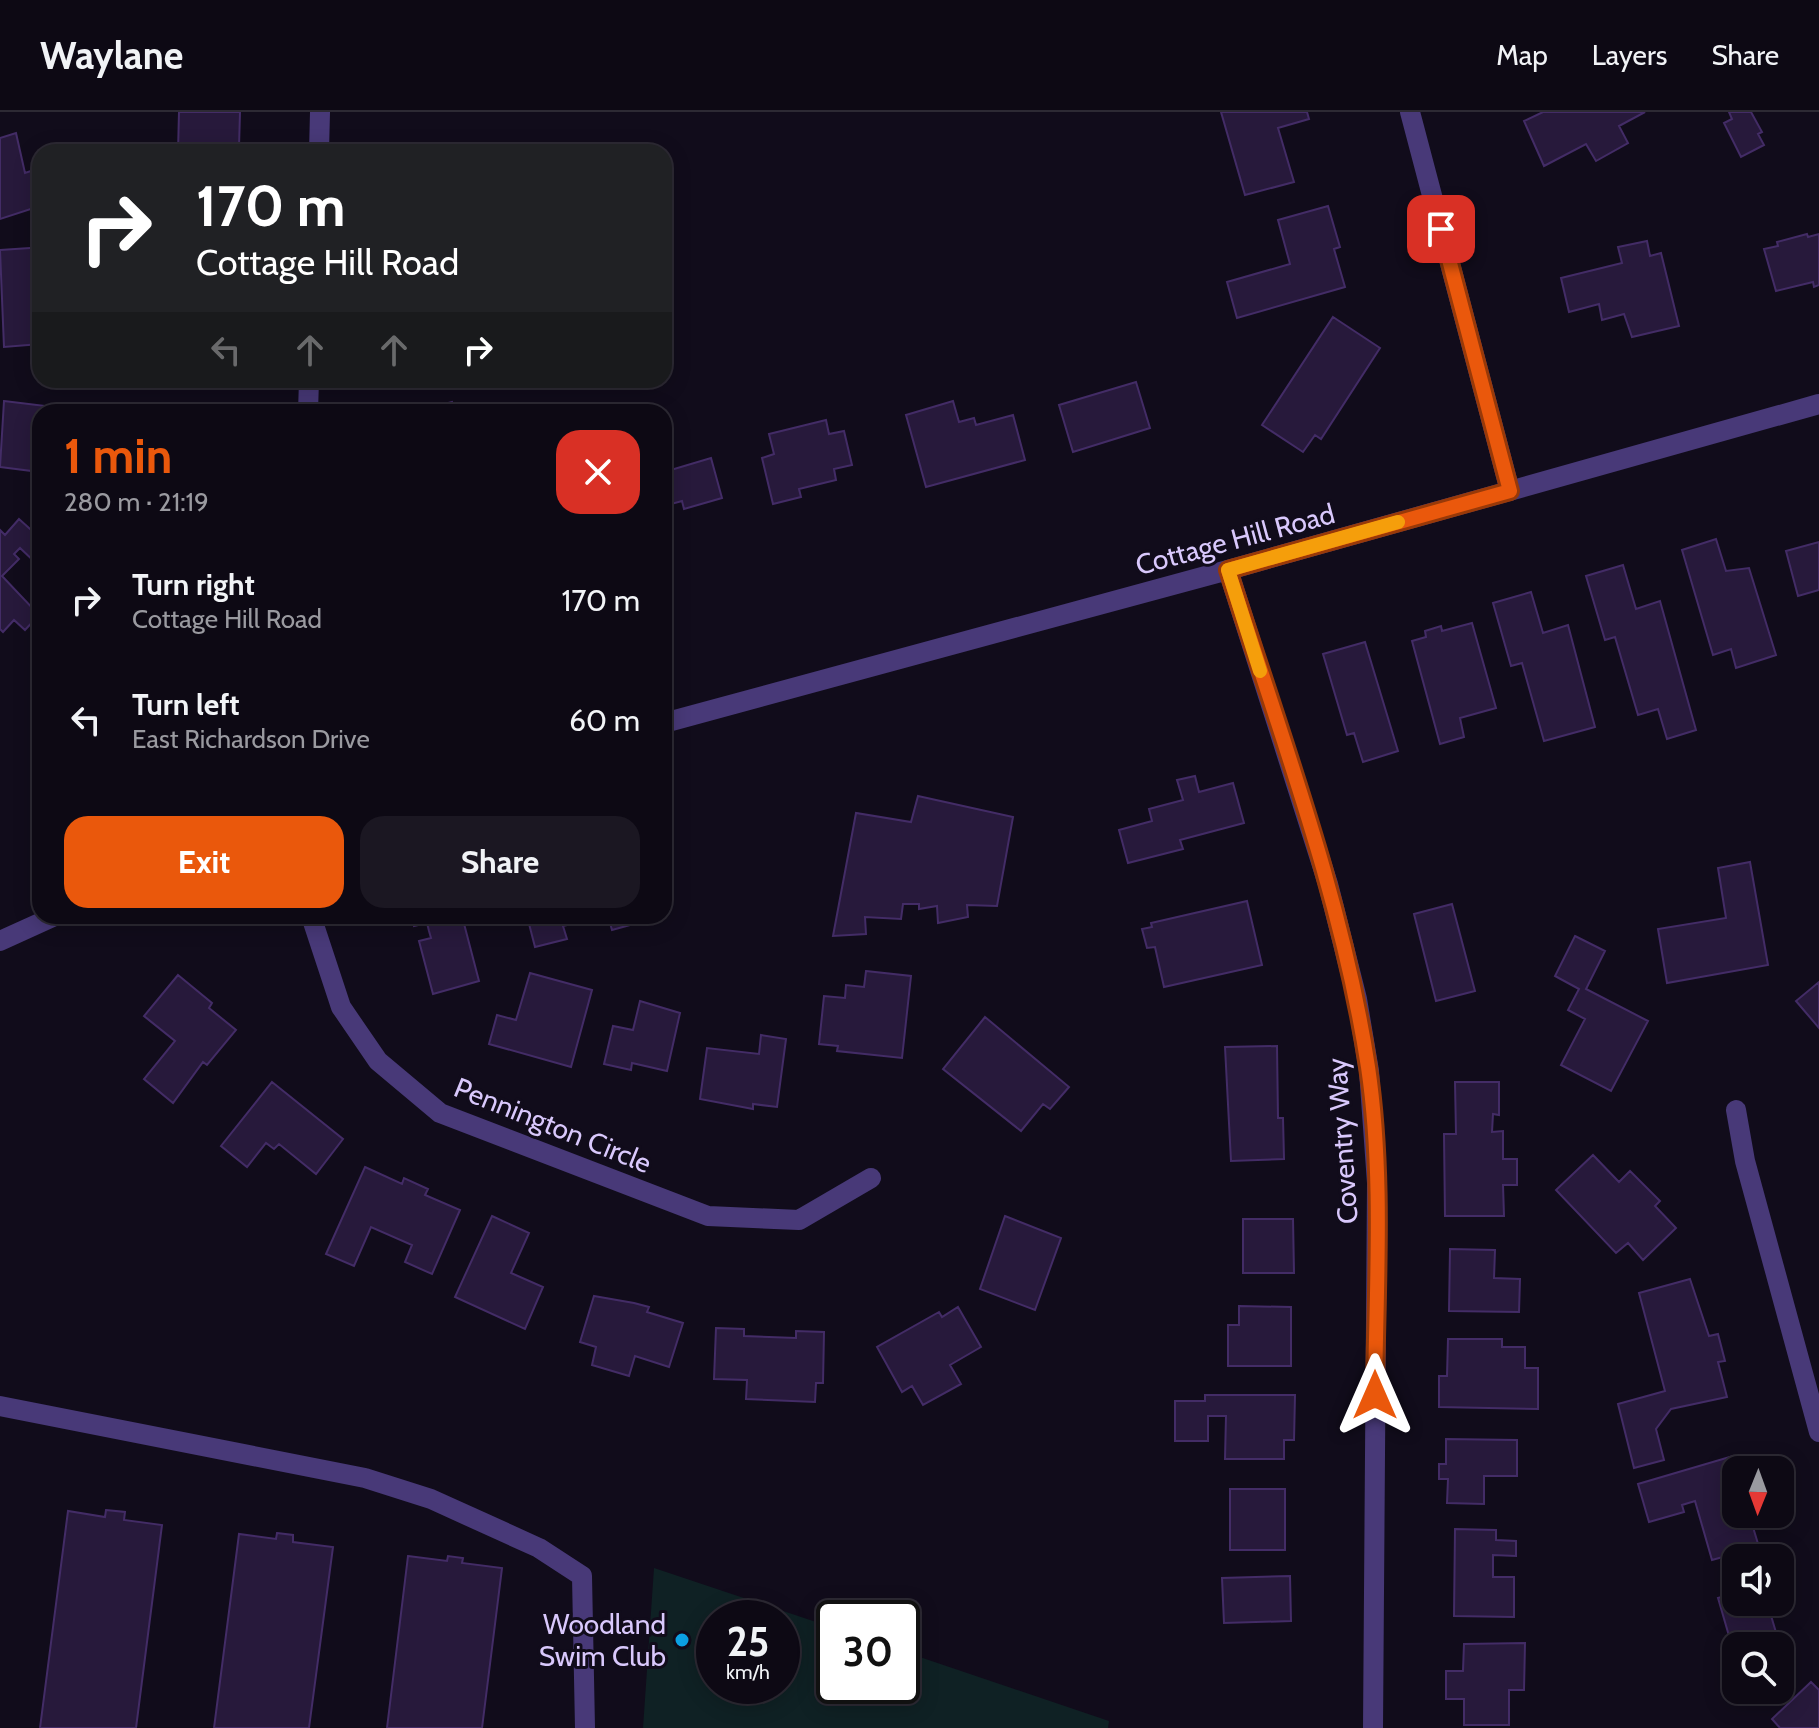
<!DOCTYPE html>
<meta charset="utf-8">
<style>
body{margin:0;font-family:Cabin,sans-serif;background:#1b1722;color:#f1f3f6;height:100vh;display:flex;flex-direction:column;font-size:30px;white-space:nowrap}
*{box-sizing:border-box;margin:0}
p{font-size:26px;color:#9a9aa0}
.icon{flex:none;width:44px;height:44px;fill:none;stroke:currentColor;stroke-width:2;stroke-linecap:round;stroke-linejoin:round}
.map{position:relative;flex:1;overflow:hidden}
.drawer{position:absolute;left:32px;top:292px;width:640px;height:520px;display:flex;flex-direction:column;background:#0d0914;border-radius:24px;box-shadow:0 4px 20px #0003,0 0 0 2px #2d2a34}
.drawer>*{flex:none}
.hud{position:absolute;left:32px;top:32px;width:640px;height:244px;border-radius:24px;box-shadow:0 4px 20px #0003,0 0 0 2px #2d2a34;background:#202124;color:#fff;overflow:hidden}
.needle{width:52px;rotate:181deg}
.buttons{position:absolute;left:1722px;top:1344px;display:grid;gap:16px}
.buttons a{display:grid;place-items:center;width:72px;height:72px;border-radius:16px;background:#0d0914;box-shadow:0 4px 20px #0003,0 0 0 2px #2d2a34;font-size:40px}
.speed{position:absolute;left:696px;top:1488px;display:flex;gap:16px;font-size:40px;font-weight:700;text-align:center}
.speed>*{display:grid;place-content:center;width:104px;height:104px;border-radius:50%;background:#0d0914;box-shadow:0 4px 20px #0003,0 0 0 2px #2d2a34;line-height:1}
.speed small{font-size:20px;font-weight:400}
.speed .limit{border:4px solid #111;border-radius:12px;background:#fff;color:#111}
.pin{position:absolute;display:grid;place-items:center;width:68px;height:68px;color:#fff;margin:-34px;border-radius:16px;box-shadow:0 4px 12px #0006}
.me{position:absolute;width:88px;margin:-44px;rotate:0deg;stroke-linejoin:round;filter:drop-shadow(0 0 6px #0008)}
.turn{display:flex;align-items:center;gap:28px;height:168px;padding:0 32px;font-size:36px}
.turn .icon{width:104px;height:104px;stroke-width:2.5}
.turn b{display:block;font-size:56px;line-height:68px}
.lanes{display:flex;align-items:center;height:76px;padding:0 32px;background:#0003;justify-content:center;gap:40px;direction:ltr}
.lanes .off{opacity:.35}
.round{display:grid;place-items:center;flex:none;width:84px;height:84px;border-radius:24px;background:#1b1722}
.summary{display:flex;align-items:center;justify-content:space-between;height:136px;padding:0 32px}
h1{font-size:48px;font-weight:700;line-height:60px;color:#ea580c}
.action{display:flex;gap:16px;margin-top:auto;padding:16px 32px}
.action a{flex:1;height:92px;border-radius:24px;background:#ea580c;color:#fff;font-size:32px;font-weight:700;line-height:92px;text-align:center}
.action a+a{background:#1b1722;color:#f1f3f6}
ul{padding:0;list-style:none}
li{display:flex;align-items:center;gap:24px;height:120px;padding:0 32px}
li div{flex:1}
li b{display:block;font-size:30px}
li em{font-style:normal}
header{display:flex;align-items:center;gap:48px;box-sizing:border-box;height:112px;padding:0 40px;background:#0d0914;border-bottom:2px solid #2d2a34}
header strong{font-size:38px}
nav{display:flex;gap:44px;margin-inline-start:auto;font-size:28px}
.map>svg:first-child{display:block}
</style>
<header>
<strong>Waylane</strong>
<nav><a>Map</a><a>Layers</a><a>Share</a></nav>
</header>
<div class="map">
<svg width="1819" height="1616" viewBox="0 0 1819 1616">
<rect width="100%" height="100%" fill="#110c1b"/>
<path fill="#0f2124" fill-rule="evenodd" d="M654,1456L834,1516V1574H902V1539L1109,1609L1108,1616H643ZM714,1506H782V1574H714Z"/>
<path fill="#27193b" stroke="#432c66" stroke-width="2" d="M179,0H240L239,35L217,34L216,40H178Z
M1221,0H1307L1309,7L1278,16L1294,70L1245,83Z
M1543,0H1645L1619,14L1628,31L1596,49L1586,32L1544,54L1524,9Z
M1729,0H1751L1762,20L1758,22L1764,33L1741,45L1724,11L1732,7Z
M16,21L25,61L40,56V94L0,107V26Z
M1328,94L1340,135L1334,137L1345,175L1237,206L1227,170L1290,152L1278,108Z
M1807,122L1808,125L1819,122V173L1814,175L1813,170L1776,179L1764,137L1778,134L1777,130Z
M1647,129L1650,144L1661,141L1679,214L1632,225L1624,202L1602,208L1599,192L1569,200L1561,166L1622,151L1618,135Z
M30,136H40V232L4,235L0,138Z
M1333,205L1380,236L1321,327L1315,323L1303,340L1262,313Z
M1136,270L1150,316L1073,340L1059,293Z
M4,289L54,295L53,299L57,300H40V360L0,355Z
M953,289L959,310L974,306L976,313L1013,303L1025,348L926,375L906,303Z
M452,290L454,300H418L433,295Z
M826,308L829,322L844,319L852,353L834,357L836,368L799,377L801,385L773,392L762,346L774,342L769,322Z
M711,346L722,386L684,397L682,389L664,394V360Z
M19,407L40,426V455L20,436L14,442L19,447L2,464L39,503L25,518L14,508L3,520L0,517V418L5,423Z
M1716,427L1726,459L1749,456L1776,543L1736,556L1731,537L1713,543L1682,438Z
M1819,430V478L1798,484L1786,439Z
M1623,453L1636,497L1660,489L1696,618L1667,627L1658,597L1638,603L1615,525L1605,528L1586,464Z
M1531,480L1543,521L1568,513L1595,615L1544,629L1522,551L1511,554L1493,491Z
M1472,511L1496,596L1460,606L1464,625L1440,632L1412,529L1426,525L1425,519L1441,514L1442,519Z
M1365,530L1398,639L1363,650L1354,621L1347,623L1323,542Z
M1195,664L1199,680L1233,671L1244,711L1180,728L1183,737L1128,751L1119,718L1152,709L1149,697L1183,688L1177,668Z
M918,684L1013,705L997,794L967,793L968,805L938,811L937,794L919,797V792H903L901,807L865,805L866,822L833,824L856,701L911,710Z
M1750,750L1768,853L1667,871L1658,817L1726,806L1718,756Z
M1247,789L1262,853L1164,875L1155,835L1147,836L1142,817L1152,815L1151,811Z
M1452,792L1475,879L1436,889L1414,802Z
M412,804H462L479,869L433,882L419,829L431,826L429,819L427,811L414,814Z
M527,804H604L563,814L567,827L535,835Z
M608,804H627L630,813L612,818Z
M1575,824L1605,839L1586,877L1648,909L1611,979L1561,953L1585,907L1568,898L1579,877L1555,864Z
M866,859L911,864L902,946L837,939L838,934L819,932L824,884L845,886L846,873L864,875Z
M530,861L592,878L571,955L489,932L497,903L516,908Z
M178,863L212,891L209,896L236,918L207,953L203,950L173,991L144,967L175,929L144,904Z
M1819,870V916L1796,889Z
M640,889L680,901L667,959L632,951L631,958L604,952L613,914L633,918Z
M985,905L1069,975L1050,997L1043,992L1021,1019L943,957Z
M761,923L786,927L777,995L753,992V997L700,987L707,936L759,942Z
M1277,934L1278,1006H1283L1284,1047L1231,1049L1225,935Z
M272,970L343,1027L316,1062L279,1032L274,1037L266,1031L247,1055L221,1034Z
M1455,970H1499V1003L1493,1002L1492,1020L1503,1019V1047H1517V1073H1503L1504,1104H1445L1444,1022H1456Z
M1593,1043L1619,1070L1630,1059L1660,1089L1655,1094L1676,1116L1643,1148L1628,1131L1616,1141L1556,1078Z
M365,1055L402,1072L404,1066L428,1077L425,1083L460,1098L432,1162L405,1150L412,1133L371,1115L354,1154L326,1142Z
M492,1104L529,1121L511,1161L543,1175L525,1217L455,1185Z
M1005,1104L1061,1126L1035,1198L980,1177Z
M1243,1107H1293L1294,1161H1243Z
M1450,1137L1495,1138L1494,1166L1520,1167L1519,1200L1449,1199Z
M1690,1167L1709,1224L1718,1222L1725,1249L1718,1250L1727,1285L1671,1297L1656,1317L1664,1348L1634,1356L1618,1292L1665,1279L1639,1181Z
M594,1184L634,1191L649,1195L647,1200L683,1211L669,1255L635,1244L629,1264L592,1253L596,1235L580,1230Z
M1239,1194L1291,1195V1254H1228V1213H1239Z
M958,1195L981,1235L950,1253L961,1272L923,1293L912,1274L902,1280L877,1235L939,1200L942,1205Z
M716,1216L744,1217V1224L796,1226V1219L824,1220L823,1271H816L815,1290L746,1287L747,1268L714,1267Z
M1448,1227H1502V1235H1525V1256H1538V1297L1439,1295V1264H1447Z
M1205,1283H1295L1294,1328H1284V1347H1225L1226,1304H1208V1329H1175V1289H1205Z
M1446,1327L1517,1328V1364H1484V1392L1447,1391L1448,1367H1439V1352H1446Z
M1733,1344L1736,1358V1402H1749L1759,1435L1712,1448L1695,1389L1682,1393L1684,1400L1649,1410L1638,1372Z
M1230,1377H1285V1438H1230Z
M106,1398L125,1400L124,1408L162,1413L136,1616H40L68,1399L105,1405Z
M1455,1417L1496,1418V1428L1516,1429V1444L1493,1443V1465H1514V1505L1454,1504Z
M277,1421L293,1423V1430L333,1435L309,1616H214L239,1422L276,1427Z
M408,1444L447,1449L448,1444L463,1446L462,1451L502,1456L482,1616H387Z
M1290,1464L1291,1509L1224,1511L1222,1466Z
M1736,1481V1490H1767L1780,1534H1736V1548L1718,1486Z
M1525,1531L1524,1578H1509V1613H1464V1587H1446V1559H1463L1464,1532Z
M1811,1570L1819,1578V1616H1780L1772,1607Z"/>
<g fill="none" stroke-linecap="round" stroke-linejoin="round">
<path stroke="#483978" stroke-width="20" d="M0,1294L365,1366L431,1387L539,1436L582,1464L585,1616"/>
<path stroke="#483978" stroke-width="20" d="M1410,0L1510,379
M319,40L320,0
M308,300L309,268
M1228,458L1328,772L1357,887L1369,959L1377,1071L1373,1616
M311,804L341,895L378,949L440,1001L708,1104L799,1108L871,1066
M1736,998L1745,1049L1819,1320"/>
<path stroke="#483978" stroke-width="20" d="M664,611L1228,458L1819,292
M0,829L55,804"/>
</g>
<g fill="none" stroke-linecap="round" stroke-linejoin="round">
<defs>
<path id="route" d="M1375,1283C1376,1175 1384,1063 1368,955C1342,785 1280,622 1228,458L1510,379L1441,117"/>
</defs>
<use href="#route" stroke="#983908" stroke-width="20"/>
<use href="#route" stroke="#ea580c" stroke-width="14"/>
<path stroke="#f59e0b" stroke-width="14" d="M1260,559L1228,458L1398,410"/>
</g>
<circle fill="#0ca2e5" stroke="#110c1b" stroke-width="3" cx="682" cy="1528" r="8"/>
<g text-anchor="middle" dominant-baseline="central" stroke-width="6" stroke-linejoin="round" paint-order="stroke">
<g font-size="28" fill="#d9c8fc" stroke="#110c1b">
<text transform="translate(1235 427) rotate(-15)">Cottage Hill Road</text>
<text transform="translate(553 1013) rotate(22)">Pennington Circle</text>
<text transform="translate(1342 1029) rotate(-94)">Coventry Way</text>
</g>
<g font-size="28" fill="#d9c8fc" stroke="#110c1b" text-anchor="end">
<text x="666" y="1512">Woodland<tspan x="666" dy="32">Swim Club</tspan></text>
</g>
</g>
</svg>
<div class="buttons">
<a><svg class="needle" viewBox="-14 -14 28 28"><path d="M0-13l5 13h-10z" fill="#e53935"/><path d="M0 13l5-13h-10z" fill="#9a9aa0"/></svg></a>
<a><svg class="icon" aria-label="sound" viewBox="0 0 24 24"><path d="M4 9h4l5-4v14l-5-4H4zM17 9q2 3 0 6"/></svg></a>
<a><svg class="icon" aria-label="search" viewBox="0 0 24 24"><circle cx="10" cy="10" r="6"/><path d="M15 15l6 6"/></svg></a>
</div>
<div class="speed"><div>25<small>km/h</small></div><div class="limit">30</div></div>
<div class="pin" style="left:1441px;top:117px;background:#d93025"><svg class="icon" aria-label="arrive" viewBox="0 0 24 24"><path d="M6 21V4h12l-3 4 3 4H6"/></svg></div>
<svg class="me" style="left:1375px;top:1283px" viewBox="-20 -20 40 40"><path d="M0-17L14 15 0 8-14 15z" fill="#ea580c" stroke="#fff" stroke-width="4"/></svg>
<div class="hud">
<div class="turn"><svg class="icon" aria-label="right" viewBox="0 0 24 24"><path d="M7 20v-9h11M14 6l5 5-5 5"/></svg><div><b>170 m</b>Cottage Hill Road</div></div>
<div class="lanes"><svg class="icon off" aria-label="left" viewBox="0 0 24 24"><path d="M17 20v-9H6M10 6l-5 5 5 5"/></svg><svg class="icon off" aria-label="ahead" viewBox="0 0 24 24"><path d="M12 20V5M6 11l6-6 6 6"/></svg><svg class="icon off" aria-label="ahead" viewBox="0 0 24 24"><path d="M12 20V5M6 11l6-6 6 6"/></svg><svg class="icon" aria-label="right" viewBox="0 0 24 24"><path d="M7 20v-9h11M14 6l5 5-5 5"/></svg></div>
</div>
<section class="drawer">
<div class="summary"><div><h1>1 min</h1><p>280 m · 21:19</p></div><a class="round" style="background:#d93025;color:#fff"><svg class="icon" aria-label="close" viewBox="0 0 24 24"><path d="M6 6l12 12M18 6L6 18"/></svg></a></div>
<ul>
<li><svg class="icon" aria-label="right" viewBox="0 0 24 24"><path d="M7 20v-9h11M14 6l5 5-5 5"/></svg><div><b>Turn right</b><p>Cottage Hill Road</p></div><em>170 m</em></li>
<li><svg class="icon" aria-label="left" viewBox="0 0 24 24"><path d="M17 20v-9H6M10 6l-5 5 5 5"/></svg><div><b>Turn left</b><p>East Richardson Drive</p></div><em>60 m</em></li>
</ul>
<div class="action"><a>Exit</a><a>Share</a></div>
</section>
</div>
